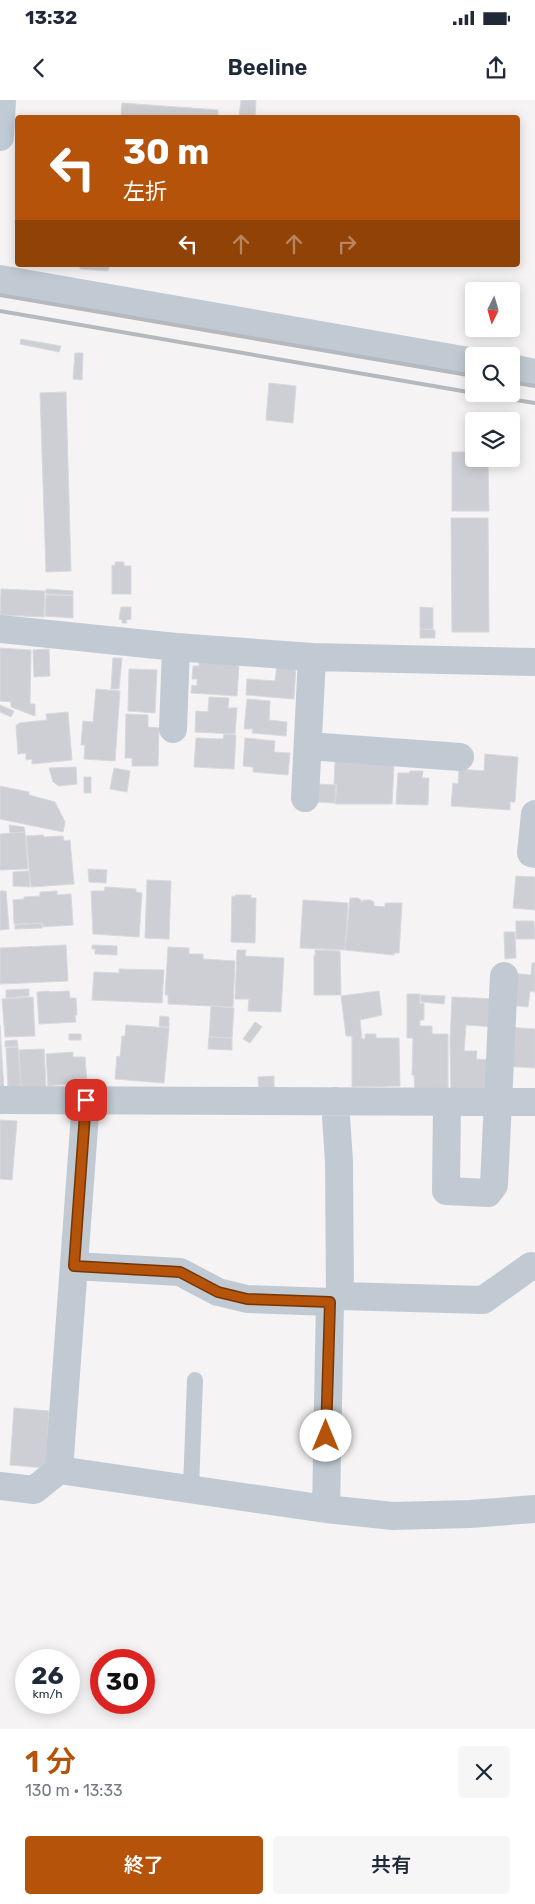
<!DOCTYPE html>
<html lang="ja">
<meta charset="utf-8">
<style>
body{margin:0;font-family:Rubik,"Noto Sans JP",sans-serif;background:#f6f6f7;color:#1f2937;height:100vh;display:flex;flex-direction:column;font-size:19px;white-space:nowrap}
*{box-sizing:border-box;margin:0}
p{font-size:16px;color:#747a83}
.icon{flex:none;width:28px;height:28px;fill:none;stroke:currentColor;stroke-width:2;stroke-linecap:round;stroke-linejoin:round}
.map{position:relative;height:1629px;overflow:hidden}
.drawer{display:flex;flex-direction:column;background:#fff;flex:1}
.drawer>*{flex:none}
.hud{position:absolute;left:15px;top:15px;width:505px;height:152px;border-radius:5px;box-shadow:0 2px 12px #0003;background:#b45309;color:#fff;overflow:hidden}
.needle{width:32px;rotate:185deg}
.controls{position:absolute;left:465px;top:182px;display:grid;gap:10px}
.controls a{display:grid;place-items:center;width:55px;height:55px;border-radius:5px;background:#fff;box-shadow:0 2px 12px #0003;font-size:25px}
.speed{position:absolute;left:15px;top:1549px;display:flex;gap:10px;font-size:25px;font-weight:700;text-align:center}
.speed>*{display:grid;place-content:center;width:65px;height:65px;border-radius:50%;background:#fff;box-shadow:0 2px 12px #0003;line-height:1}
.speed small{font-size:12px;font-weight:400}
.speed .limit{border:8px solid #d22;background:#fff;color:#111}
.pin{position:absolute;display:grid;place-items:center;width:42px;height:42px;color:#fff;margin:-21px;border-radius:10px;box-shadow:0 2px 8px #0006}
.me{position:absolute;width:55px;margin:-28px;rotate:0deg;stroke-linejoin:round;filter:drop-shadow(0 0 4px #0008)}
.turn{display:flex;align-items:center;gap:18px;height:105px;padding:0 25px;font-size:22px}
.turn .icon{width:65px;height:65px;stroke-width:2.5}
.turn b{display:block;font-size:35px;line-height:42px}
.lanes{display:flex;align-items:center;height:48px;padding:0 25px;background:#0003;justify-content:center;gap:25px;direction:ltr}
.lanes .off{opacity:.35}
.round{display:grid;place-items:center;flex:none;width:52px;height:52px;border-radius:5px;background:#f6f6f7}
.overview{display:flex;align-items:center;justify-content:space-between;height:85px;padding:0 25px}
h1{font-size:30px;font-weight:600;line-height:38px;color:#b45309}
.action{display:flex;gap:10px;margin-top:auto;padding:10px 25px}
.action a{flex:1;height:58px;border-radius:5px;background:#b45309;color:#fff;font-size:20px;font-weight:600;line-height:58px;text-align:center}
.action a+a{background:#f6f6f7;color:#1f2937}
.status{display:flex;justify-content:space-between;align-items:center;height:35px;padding:0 25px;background:#fff;direction:ltr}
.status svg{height:14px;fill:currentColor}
header{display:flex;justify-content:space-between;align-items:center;height:65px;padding:0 25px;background:#fff;font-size:22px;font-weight:600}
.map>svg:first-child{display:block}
</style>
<div class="status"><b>13:32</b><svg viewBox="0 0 49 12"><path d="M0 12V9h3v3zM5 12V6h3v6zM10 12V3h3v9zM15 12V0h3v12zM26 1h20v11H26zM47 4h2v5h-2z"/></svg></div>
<header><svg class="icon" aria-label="back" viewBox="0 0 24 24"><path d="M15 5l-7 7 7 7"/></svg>Beeline<svg class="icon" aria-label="share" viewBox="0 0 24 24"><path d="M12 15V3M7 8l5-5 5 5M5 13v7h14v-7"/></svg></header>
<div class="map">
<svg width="535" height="1629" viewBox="0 0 535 1629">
<rect width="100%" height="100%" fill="#f5f3f3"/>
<path fill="#cdcfd5" stroke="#d7d9de" d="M241,0H256L255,18H239Z
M122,3L218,10V18H121Z
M80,165H109L108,171L80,169Z
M21,239L61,246L59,252L20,244Z
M75,253H83L82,280L73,279Z
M269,283L296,286L293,323L266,320Z
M66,292L71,471L46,472L40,293Z
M452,352H474V359H488L489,411H452Z
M451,418H488L489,532H452Z
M115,462H124V466H131V494H112V465L115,466Z
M1,489L45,491L44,517L0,515Z
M46,489L73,491V495L46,494Z
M46,495L73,496V518L45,516Z
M121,507H131V519L126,520L127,523H122V520L119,519Z
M420,507L433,508V529H420Z
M420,529L435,530V538H420Z
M0,548L31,550L30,604H35V616L11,607V602L0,601Z
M49,549L50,576L34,577L33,550Z
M113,558H122L119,589H111Z
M199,561L239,564L237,596L191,593L192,585L197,586V579H192L193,566H199Z
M277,564L296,566L294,599L246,595L247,579L275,581Z
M129,569L157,570L155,613L128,611Z
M96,589L120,591L115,661L84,659L85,645H81L83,621L93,622Z
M209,597L229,598L228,608H237L235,634L195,632L196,611L208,612Z
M247,599L270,601L269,620L287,622L286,636L252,633L253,629H244Z
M0,605L14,611L11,617L0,612Z
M68,612L72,660L32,664V659L26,660V653L18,654L16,625L19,624V623L47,620L46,614Z
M126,614L148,615V627L159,628L158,666H132V658H125Z
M224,634L236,635L234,669L194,667L196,638L223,639Z
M245,638L275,641L274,652L290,653L288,675L253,672V667L243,666Z
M485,654L518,657L515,702H510V710L451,706L453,683L458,684L459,669L484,671Z
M335,661L394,665L392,704H335L337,685L334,684Z
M76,667L77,684L59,686L53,682L49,668Z
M114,668L130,671L127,692L110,689Z
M410,671H423L422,678H429L428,705L396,704L398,673H409Z
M84,677H91V693H84Z
M317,684L336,685L335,703L316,702Z
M0,686L29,692V695L55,702L65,722L63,732L0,719Z
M9,725L24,727L25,732L10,733Z
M25,732L28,769L0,770V734Z
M43,735L44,737L63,736L64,741L70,740L74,784L31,787L26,736Z
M88,769L107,770L106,783L89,782Z
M29,771L30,787L13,786V772Z
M516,776L535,777V810L513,808Z
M147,780L171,781L169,839L145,838Z
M105,787L136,789V792L142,793L139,837L93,834L91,791H104Z
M0,791H6L9,829L0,830Z
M57,791V795L71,794L73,825L43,827V823L14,824L13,800L24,799V797L40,796V792Z
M235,795H251V798H256L255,843L231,842L232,796L236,797Z
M350,798H358L361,800V801L363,802V800H371L374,802V806L385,807V803H402L399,853H394V855L345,850Z
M303,800L348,803L345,850L300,848Z
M516,821H534L535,839H516Z
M42,823V828L15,829V825Z
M504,832H515L516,858L505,859Z
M66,845L68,881L0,884V848Z
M92,845L117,846V855L95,854V849H92Z
M168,847L189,848V854H203V859L235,861L233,907L168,904V895H165Z
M237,850H246L245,856L284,858L281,912L248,911L249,899H235Z
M315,850L340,851L341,895H314V855L315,856Z
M532,863H535V892L530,891L528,907L507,905L510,873L531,875Z
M119,869L164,870L162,903L92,900L94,872L119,873Z
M29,889V896L6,898V890Z
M49,891V892L69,891L70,898H76L77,915H75L76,922L39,924L37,892Z
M379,891L382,915L360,920L362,939H365V934H376V938H399L400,986L352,987V936H346L341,896Z
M407,894H420V904L424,903V920H420V926H432V934H448V993H415L414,975H412L413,938H407Z
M421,895L445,896L444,904L421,902Z
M33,897L35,936L5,937L2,899Z
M452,897L497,899L496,927L466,925L464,951H477L476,959L493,960L491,999L451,993L450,941Z
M211,906L234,908L232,938L209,937Z
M160,916L169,917V927L159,926Z
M255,922L262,927L250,943L243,939Z
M0,925L4,992H0Z
M126,925L169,928L164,983L115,979L117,956L120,957L122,936H125Z
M507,927L535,929V968L504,966Z
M69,934H81V940H69Z
M209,937L232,938V950L208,949Z
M17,940L18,946L5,947V941Z
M18,947L21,986L8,987L6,948Z
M44,949L46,987L21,988L19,950Z
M73,952V957H85L87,982L48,986L46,954Z
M274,976V993L259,994L258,977Z
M0,1020L17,1021L12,1080L0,1079Z
M14,1308L49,1311L46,1368L10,1365Z"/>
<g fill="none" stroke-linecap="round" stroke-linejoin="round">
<path stroke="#c1cad2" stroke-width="16" d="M191,1388L195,1280"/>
<path stroke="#c1cad2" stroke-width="28" d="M0,179L474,262
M511,268L535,273
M0,529L176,547L312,557L535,562
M173,629L176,547
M308,646L460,657
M305,698L312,557
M535,714L531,753L535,754
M0,1000L535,1002
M335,1001L339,1062L340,1196
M447,1002L446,1091L488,1093L494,1085L504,876
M74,1166L180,1172L218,1192L247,1199L330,1202L340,1196L483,1200L531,1166L535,1167
M59,1370L86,1000
M0,1386L34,1390L59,1370L326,1409L393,1416L470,1414L535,1409
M326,1409L330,1202"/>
<path stroke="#c1cbd6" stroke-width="28" d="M0,37L2,0"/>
<path stroke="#b5b8bd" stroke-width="4" d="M0,195L474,276
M0,211L474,293
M511,282L535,286
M479,294L535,303"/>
</g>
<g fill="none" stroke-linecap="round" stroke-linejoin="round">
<defs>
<path id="route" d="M86,1000L74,1166L180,1172L218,1192L247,1199L330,1202L326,1336"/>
</defs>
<use href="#route" stroke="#753606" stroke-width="12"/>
<use href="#route" stroke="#b45309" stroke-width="9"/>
</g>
</svg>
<div class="controls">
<a><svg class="needle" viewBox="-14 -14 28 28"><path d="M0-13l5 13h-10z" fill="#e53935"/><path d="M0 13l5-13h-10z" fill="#747a83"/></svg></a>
<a><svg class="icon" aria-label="search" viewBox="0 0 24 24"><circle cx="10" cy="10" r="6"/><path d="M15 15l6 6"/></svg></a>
<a><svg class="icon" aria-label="layers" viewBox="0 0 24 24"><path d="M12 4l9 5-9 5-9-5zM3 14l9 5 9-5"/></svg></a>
</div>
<div class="speed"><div>26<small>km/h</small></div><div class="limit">30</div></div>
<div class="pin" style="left:86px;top:1000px;background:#d93025"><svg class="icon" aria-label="arrive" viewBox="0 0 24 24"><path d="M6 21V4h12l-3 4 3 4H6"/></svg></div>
<svg class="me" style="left:326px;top:1336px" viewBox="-20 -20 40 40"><circle r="19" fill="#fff"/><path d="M0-13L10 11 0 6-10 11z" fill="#b45309"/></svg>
<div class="hud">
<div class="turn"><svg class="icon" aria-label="left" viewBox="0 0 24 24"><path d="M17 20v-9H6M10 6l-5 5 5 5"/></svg><div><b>30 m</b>左折</div></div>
<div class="lanes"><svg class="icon" aria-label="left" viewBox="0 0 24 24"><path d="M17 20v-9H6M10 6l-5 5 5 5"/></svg><svg class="icon off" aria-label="ahead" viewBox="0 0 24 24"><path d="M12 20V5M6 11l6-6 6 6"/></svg><svg class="icon off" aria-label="ahead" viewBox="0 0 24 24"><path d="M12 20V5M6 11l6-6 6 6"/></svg><svg class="icon off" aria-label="right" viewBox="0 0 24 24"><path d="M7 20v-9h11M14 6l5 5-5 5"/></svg></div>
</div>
</div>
<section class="drawer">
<div class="overview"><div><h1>1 分</h1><p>130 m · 13:33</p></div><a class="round"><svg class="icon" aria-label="close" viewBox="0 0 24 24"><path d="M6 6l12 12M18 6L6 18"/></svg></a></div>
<div class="action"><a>終了</a><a>共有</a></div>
</section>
